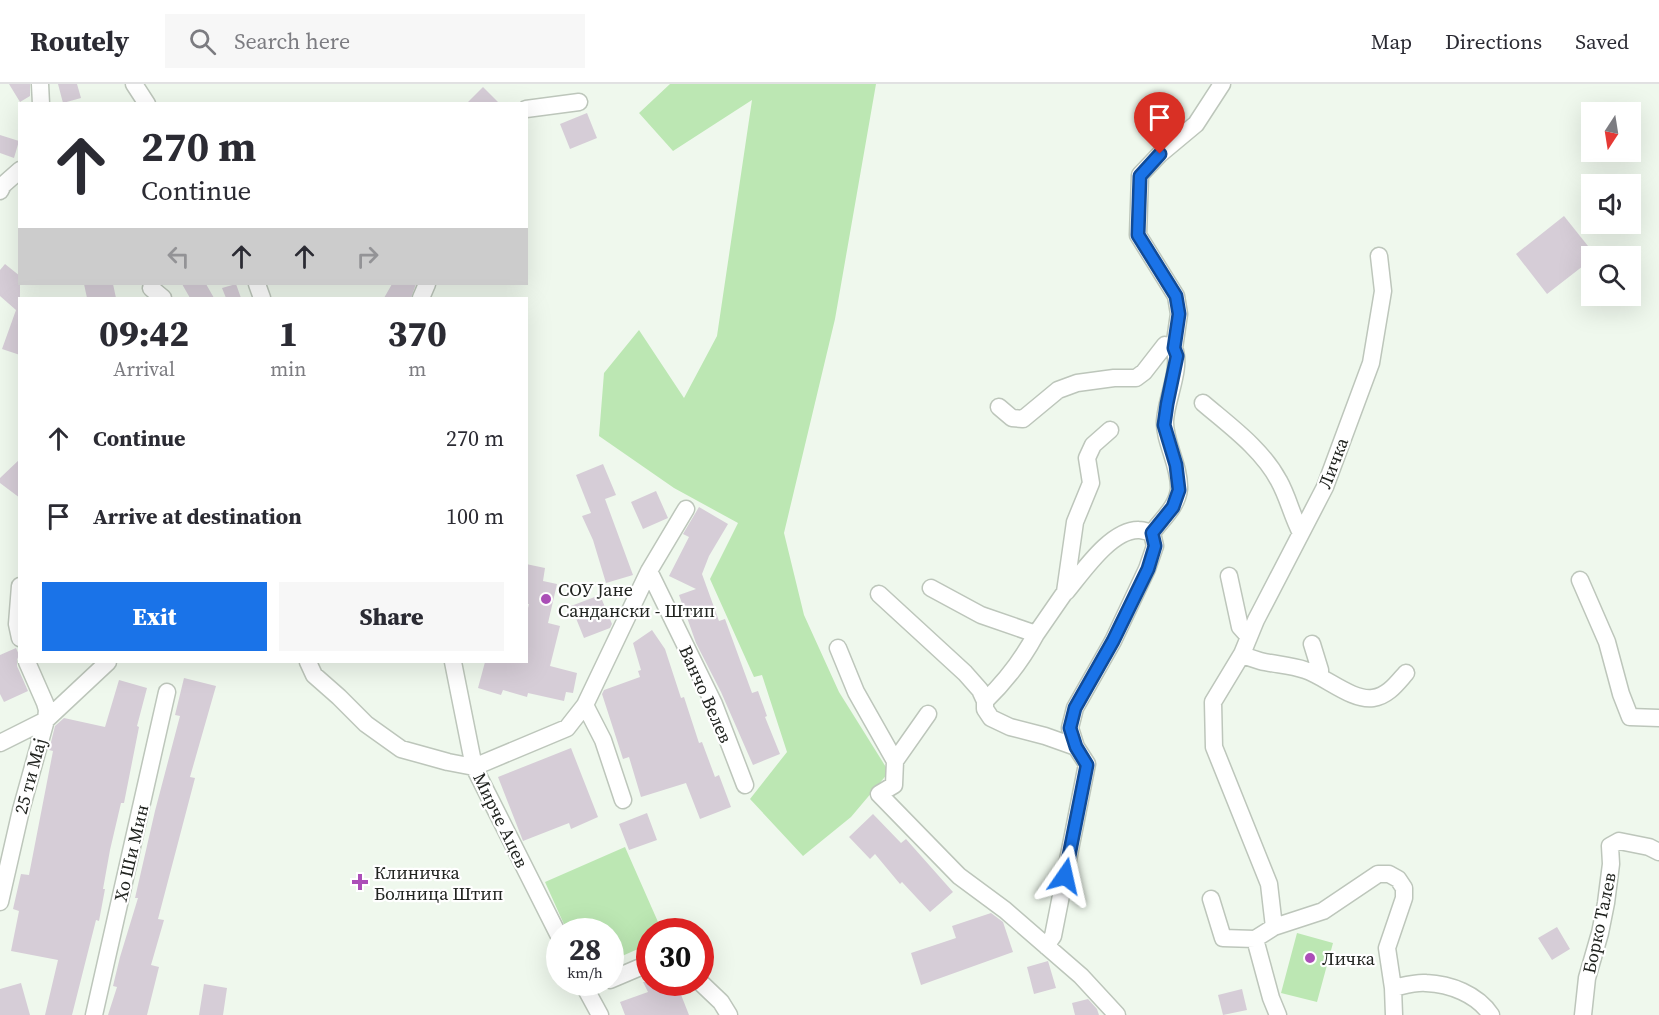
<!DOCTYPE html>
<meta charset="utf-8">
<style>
body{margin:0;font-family:"Source Serif 4",serif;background:#f7f7f7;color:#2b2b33;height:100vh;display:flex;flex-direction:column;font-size:22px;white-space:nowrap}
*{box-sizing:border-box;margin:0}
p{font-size:20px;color:#7c7c81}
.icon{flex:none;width:33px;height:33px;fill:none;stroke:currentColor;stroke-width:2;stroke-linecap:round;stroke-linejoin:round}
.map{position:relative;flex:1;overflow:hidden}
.details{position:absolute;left:18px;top:213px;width:510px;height:366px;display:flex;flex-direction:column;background:#fff;border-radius:0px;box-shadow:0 6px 24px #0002}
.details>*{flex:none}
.hud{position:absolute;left:18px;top:18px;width:510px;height:183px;border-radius:0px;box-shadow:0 6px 24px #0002;background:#fff;color:#2b2b33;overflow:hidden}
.needle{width:39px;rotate:192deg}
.buttons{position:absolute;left:1581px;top:18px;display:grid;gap:12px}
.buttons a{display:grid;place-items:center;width:60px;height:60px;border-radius:0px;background:#fff;box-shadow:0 6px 24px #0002;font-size:30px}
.speed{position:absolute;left:546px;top:834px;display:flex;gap:12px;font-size:30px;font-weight:700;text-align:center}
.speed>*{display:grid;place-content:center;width:78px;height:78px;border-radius:50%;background:#fff;box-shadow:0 6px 24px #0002;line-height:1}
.speed small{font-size:15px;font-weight:400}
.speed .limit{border:9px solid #d22;background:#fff;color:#111}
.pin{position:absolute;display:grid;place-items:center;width:51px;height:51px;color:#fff;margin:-62px -26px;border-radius:50% 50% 50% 0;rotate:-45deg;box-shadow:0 0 6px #0007}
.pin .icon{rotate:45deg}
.me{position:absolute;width:66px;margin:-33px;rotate:11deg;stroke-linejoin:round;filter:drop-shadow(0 0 4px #0008)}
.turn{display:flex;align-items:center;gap:21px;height:126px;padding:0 24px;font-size:27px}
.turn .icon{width:78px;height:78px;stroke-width:2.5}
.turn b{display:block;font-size:42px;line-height:51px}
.lanes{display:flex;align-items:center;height:57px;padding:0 24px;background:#0003;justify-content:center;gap:30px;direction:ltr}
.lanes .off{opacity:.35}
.eta{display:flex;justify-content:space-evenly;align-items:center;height:102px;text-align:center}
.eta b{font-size:36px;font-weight:800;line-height:42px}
.cta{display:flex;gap:12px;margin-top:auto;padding:12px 24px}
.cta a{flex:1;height:69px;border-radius:0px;background:#1a73e8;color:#fff;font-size:24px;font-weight:800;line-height:69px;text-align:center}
.cta a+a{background:#f7f7f7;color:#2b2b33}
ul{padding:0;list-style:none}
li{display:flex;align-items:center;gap:18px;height:78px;padding:0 24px}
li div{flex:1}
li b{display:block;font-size:22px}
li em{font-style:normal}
header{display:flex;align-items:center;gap:36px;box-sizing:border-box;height:84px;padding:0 30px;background:#fff;border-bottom:2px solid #e1e1e2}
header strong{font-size:28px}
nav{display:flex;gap:33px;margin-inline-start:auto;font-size:21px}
.search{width:420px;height:54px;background:#f7f7f7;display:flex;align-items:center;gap:15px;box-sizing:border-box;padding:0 21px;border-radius:0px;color:#7c7c81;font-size:22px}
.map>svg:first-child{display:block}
</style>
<header>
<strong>Routely</strong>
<div class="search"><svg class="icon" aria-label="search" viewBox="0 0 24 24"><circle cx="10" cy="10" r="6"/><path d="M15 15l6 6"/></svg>Search here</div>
<nav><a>Map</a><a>Directions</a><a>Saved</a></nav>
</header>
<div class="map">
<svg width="1659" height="931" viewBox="0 0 1659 931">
<rect width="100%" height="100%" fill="#eff8ed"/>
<path fill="#bce7b3" d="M670,0H876L835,235L784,449L804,531L839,608L889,688L851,733L803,772L750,715L787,668L762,591L754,593L710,495L738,439L674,404L599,352L604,289L639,246L684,314L717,252L752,16L673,67L639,29Z
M625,763L662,847L650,848L649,860L611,877L610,848L567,847L545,798Z
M1297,849L1333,859L1317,918L1281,909Z"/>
<path fill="#d6cdd7" d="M9,0H30V12L20,18Z
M58,0H77L81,14L63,19Z
M483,3L500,20H466Z
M587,29L597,54L570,65L560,40Z
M0,51L19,57L14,74L0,69Z
M1564,132L1596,172H1592V175L1547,210L1516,170Z
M5,180L20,192V271L2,265L16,226L0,212V186Z
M84,200H113L116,214H87Z
M182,200H206L214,214H190Z
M236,200L241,214H226L222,204Z
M392,200H416L411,214H384Z
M20,375V414L0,399V394Z
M603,380L616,411L605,415L633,491L606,499L593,456L582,432L591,429L576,391Z
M656,407L668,434L643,445L631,418Z
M699,423L728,440L709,472L702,490L719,537L725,535L752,609L758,607L767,632L765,633L780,670L753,681L721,608L696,559L679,511L696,505L669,492L689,453L683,450Z
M526,480L545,484L543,497L557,500L548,539L560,542L550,582L577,589L573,609L566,608L564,617L528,609L527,613L503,606L501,611L478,604L485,578H526V532L529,520H526Z
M600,511L612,540L610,544L584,554L571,522Z
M652,546L665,565L681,614L684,613L699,659L702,658L715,693L719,691L731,723L700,735L686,699L641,713L629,673L623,675L602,610L604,606L640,593L638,587L641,586L633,559Z
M16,564L19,571L17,576V582L28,607L4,618L0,610V571Z
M184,594L216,602L190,693L195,694L158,835L164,836L151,881L159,883L147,931H108L117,903L113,902L120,873L138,814H135L155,727L180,632L175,631Z
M119,596L147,604L137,642L139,643L124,719H121L110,766L103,805H105L99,837L96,836L72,931H45L58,876L11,867L19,827L13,825L21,790L29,791L53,667L49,666L55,642L64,634L105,643Z
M571,664L598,733L571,745L569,739L523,757L498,693Z
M647,729L657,756L629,766L619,740Z
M873,730L901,759L906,755L953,808L930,828L902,798L900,800L875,770L870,775L849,753Z
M991,829L1003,838L1013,868L921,901L911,869L956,854L952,842Z
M1557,843L1570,865L1552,876L1538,854Z
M1048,877L1056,904L1034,910L1027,883Z
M643,898H676L689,931H625L620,918L648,908Z
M21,899L30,931H0V905Z
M204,900L227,904L223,931H199Z
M1242,905L1247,926L1223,931L1218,911Z
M1088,915L1097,925L1099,931H1075L1072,919Z"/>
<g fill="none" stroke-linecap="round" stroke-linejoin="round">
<defs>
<path id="street" d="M40,0L41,20
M134,0L147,20
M526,25L579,18
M0,107L3,101L20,86
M257,200L262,214
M151,204L163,214
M421,214L427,200
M1203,319C1230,342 1262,365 1279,397C1288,413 1292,432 1301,449
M999,323L1012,334L1023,335L1058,306L1077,299L1114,294H1136L1144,288L1165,261L1174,264L1179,230L1176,212L1138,151L1140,91L1160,70L1196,40L1222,0
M649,487L714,620L745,701
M1229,492L1240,543L1249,553
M1580,496L1607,558L1621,610L1630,633L1659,634
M20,502L17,540L20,554
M931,504L981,531L1036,550C1022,576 1006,597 985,617
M1066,508C1082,489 1111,445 1139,446C1143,446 1148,448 1152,449
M879,510L965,589L980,606L985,617V625L991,634L1010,643L1045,652L1076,663L1087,680L1053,852L1046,862
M1036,550L1065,508L1075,438L1091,399L1087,374L1093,361L1110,346
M1312,560L1320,586V592
M838,564L856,608L895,677L894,701L879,710L959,792L1005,826L1081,892L1117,931
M1242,570C1262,581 1284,579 1305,586C1326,593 1352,617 1373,614C1388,612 1397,599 1406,589
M308,578L314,591L339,613L366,640L401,665L448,678L474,683L567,644L585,621L649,487L686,425
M453,578L474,683L560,854
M585,621L603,656L623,716
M0,659L46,636L108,578
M1076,663L1070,644L1075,624L1113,557L1147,485L1155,462L1152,449C1162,435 1177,423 1179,405C1180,382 1164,357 1165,337C1166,315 1182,284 1174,264
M895,677L928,630
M1211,815L1223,854L1255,855L1274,843L1323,827L1378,790H1389L1398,795L1404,804V814L1387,864L1393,904L1394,931
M0,818L21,726L46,636L47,626L45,619L27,578
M1274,843L1269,800L1214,663L1213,618L1242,570L1256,536L1325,403L1371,279L1383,207L1379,172
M1255,855L1271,914L1278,931
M610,896L650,879
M582,898L600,931
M700,898L721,918L729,931
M1393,904C1403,902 1415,898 1426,899C1450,900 1477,910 1491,931
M94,931L167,608
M1583,931L1587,894L1600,849L1606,819L1611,780L1610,762L1619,757L1649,763L1659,768"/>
</defs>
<use href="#street" stroke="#bdc6bb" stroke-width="19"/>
<use href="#street" stroke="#fff" stroke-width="16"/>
</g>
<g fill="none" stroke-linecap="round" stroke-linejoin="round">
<defs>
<path id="route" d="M1065,792L1087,681L1076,663L1070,644L1075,624L1113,557L1148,485L1155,462L1152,449L1173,423L1179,406L1176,381L1164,341L1167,320L1177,272L1174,264L1179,230L1176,212L1138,151L1140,92L1160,70"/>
</defs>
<use href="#route" stroke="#114b97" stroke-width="15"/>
<use href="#route" stroke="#1a73e8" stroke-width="10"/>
</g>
<g fill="#ac4eb8" stroke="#fff" stroke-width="2">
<circle cx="546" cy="515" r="6"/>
<path d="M357 789h6v6h6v6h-6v6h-6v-6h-6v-6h6z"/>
<circle cx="1310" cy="874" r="6"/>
</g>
<g text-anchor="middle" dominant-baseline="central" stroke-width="4.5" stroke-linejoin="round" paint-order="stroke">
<g font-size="18" fill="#20231f" stroke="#fff">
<text transform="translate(1333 379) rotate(-69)">Личка</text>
<text transform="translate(706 610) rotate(66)">Ванчо Велев</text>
<text transform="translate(30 692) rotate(-75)">25 ти Мај</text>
<text transform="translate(501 736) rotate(64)">Мирче Ацев</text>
<text transform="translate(131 769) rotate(-77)">Хо Ши Мин</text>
<text transform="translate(1599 839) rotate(-78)">Борко Талев</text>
</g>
<g font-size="18" fill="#20231f" stroke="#fff" text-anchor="start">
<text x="558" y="505">СОУ Јане<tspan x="558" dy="21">Сандански - Штип</tspan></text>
<text x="374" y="788">Клиничка<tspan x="374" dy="21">Болница Штип</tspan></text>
<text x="1322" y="874">Личка</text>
</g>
</g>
</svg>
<div class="buttons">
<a><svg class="needle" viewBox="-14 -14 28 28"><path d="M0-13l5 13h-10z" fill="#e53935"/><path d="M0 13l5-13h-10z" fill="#7c7c81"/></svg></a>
<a><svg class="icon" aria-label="sound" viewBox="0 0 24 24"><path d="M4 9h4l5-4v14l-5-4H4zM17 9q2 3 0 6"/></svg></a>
<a><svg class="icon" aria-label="search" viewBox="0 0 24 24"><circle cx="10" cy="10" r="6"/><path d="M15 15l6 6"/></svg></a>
</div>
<div class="speed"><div>28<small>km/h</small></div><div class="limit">30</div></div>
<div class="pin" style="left:1160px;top:70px;background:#d93025"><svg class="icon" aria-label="arrive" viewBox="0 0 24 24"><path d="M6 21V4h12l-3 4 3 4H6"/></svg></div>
<svg class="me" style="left:1065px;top:792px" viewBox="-20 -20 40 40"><path d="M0-17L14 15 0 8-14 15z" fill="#1a73e8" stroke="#fff" stroke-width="4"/></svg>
<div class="hud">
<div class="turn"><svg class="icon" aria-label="ahead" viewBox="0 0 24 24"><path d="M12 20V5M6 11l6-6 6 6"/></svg><div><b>270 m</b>Continue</div></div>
<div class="lanes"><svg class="icon off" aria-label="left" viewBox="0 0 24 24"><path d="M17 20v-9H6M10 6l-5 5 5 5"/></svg><svg class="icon" aria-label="ahead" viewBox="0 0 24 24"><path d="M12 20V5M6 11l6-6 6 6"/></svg><svg class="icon" aria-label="ahead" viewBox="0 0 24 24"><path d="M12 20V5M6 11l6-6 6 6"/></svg><svg class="icon off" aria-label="right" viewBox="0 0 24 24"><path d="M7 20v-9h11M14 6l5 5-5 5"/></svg></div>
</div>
<section class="details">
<div class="eta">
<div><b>09:42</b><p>Arrival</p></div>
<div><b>1</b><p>min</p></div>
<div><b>370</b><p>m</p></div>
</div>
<ul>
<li><svg class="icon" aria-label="ahead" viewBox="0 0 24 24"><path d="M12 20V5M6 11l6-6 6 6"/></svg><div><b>Continue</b></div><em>270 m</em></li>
<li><svg class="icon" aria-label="arrive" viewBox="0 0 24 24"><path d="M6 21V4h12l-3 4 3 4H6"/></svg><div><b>Arrive at destination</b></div><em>100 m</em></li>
</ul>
<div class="cta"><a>Exit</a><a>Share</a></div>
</section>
</div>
